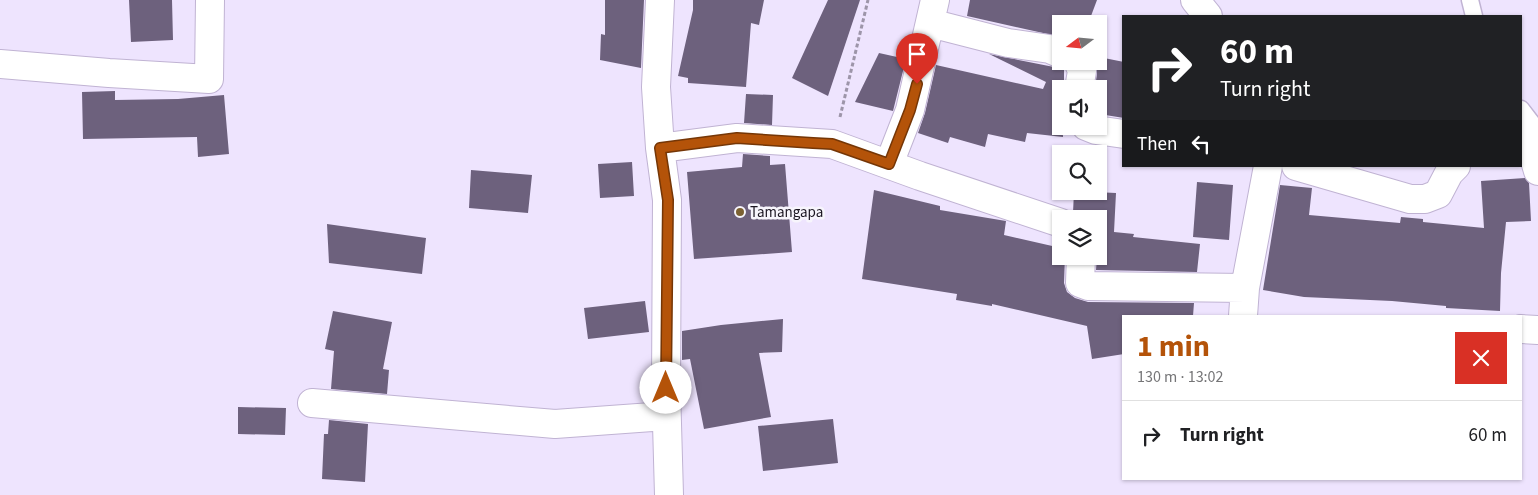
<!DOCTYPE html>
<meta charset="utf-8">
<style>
body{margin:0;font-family:"Source Sans 3",sans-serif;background:#f2f2f2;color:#202124;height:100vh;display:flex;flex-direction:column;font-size:19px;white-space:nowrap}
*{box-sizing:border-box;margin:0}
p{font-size:16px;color:#757577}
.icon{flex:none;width:28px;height:28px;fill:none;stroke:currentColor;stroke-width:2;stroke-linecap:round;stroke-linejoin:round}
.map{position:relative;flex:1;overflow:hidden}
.side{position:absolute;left:1122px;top:315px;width:400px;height:165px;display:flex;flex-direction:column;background:#fff;border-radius:0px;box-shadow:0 1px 4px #0004}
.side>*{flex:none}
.hud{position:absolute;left:1122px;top:15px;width:400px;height:152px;border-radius:0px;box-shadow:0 1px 4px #0004;background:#202124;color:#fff;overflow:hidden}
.needle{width:32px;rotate:254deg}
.tools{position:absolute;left:1052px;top:15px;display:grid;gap:10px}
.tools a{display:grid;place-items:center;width:55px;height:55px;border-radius:0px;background:#fff;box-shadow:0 1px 4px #0004;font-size:25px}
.pin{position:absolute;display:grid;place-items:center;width:42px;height:42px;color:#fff;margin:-51px -21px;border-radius:50% 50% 50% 0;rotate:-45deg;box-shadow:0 0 5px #0007}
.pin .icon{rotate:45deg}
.me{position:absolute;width:55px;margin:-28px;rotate:0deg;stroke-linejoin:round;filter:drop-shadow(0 0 4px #0008)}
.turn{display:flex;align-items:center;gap:18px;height:105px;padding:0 15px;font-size:22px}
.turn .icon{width:65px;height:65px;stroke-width:2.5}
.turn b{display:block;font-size:35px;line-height:42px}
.then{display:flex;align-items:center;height:48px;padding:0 15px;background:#0003;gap:10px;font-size:19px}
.round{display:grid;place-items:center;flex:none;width:52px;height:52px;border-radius:0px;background:#f2f2f2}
.summary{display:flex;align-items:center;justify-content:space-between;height:85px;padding:0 15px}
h1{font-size:30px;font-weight:700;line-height:38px;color:#b45309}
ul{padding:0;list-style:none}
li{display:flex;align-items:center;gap:15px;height:70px;padding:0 15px;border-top:1px solid #e0e0e0}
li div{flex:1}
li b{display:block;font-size:19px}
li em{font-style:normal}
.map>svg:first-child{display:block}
</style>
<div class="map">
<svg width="1538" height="495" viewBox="0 0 1538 495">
<rect width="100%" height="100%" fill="#eee4fe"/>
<path fill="#6d617d" d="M129,0H172L173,40L131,42Z
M605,0H644L641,68L600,60L601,34L605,35Z
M693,0H764L759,25L751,23L746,87L688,83V78L678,76L693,10Z
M828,0H860L828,96L792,78Z
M970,0H1097L1088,24H1061V37L967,16Z
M879,53L906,59L893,111L855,102Z
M989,54L1064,69V89H1061L1063,137L1027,133L1025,142L988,134L985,147L950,137L948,143L918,133L925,113L936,65L1043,89L1046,82Z
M1099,57L1124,62V118L1099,114V89H1095L1097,73L1095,61H1099Z
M115,91V100L178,99L224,95L229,154L198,157L197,137L83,139L82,92Z
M746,94L773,95L772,125L744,123Z
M743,154L770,156V165L785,164L792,252L694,259L687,172L742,167Z
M632,162L634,196L600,198L598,164Z
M471,170L532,175L528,213L469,208Z
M1525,178L1529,183L1531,221L1506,222L1501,273L1500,311L1446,308V306L1392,301L1304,297L1263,290L1280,185L1312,188L1309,215L1400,223L1401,217L1423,219V222L1484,228L1481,181Z
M1197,182L1233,185L1229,240L1193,237Z
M874,190L940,206V210L1006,221L1004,235L1061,248V256H1065L1064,283L1067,292L1075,298L1088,302L1194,303L1193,316H1124V354L1092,359L1087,326L992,304V306L956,300L957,294L862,279Z
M1074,191L1116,193L1114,232L1134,234L1133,237L1200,244L1197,272L1096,270L1097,256H1099V219H1076L1073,213Z
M327,224L426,238L422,274L329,263Z
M645,301L649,332L588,339L584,308Z
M333,311L392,322L383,369L389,370L387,394L331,389L334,351L325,349Z
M783,319L782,352L759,353L771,417L704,429L690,359L682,360V331L721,325Z
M238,407L286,408L285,435L238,434Z
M833,419L838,463L763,471L758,426Z
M329,420L368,424L365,482L322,479L324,434H328Z"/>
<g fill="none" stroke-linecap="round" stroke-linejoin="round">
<defs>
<path id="lane" d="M1470,0L1474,16
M1521,109L1538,131"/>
<path id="street" d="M660,0L656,87L660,148L667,200L666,388L669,495
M1195,0L1208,16
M930,23L1008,43L1050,49L1061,54
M1078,61L1082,71L1079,89
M0,64L109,73L209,79L210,0
M1086,126L1096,130L1124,134
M1521,135L1535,161L1538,171
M660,148L737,138L832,144L920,176L1061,223
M889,164L910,110L935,0
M1296,166L1410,199H1425L1438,194L1449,173L1456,166
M1081,256L1080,283L1088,286L1245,288
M1243,316L1245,288L1268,166
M1521,329L1538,330
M312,403L555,424L666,416"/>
</defs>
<use href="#lane" stroke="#c0b3d3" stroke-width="19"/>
<use href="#street" stroke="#c0b3d3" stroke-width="30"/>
<path stroke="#9d95a9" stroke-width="3" stroke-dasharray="4 2.5" stroke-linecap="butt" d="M840,117L868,0"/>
<use href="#lane" stroke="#fff" stroke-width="16"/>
<use href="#street" stroke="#fff" stroke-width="28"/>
</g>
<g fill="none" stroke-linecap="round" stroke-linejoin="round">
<defs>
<path id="route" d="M666,388L668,200L660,148L737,138L813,143L832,144L889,164L910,110L917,84"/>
</defs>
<use href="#route" stroke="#753606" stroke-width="12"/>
<use href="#route" stroke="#b45309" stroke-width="9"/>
</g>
<circle fill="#7b6132" stroke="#f7f5fc" stroke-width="2" cx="740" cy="212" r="5"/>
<g text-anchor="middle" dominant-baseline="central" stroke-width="5" stroke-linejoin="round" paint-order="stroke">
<g font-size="15" fill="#1b1621" stroke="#f7f5fc" text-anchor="start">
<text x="750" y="212">Tamangapa</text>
</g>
</g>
</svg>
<div class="tools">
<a><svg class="needle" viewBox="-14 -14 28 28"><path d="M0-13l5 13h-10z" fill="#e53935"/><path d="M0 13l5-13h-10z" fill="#757577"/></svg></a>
<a><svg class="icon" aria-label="sound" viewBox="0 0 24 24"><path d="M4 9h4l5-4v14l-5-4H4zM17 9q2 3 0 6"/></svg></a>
<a><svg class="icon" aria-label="search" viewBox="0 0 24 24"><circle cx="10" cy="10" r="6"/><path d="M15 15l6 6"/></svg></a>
<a><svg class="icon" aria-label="layers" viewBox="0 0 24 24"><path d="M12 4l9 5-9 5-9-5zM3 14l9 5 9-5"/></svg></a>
</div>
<div class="pin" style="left:917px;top:84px;background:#d93025"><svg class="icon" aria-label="arrive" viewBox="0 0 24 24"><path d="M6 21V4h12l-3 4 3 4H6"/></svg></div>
<svg class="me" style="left:666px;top:388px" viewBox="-20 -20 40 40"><circle r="19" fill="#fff"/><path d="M0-13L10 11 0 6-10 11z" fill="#b45309"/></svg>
<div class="hud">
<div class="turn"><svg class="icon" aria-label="right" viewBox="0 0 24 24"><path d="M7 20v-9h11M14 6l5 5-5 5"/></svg><div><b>60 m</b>Turn right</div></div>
<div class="then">Then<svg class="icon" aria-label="left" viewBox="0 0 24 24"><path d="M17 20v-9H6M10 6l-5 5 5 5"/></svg></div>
</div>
<section class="side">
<div class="summary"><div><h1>1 min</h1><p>130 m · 13:02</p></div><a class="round" style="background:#d93025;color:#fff"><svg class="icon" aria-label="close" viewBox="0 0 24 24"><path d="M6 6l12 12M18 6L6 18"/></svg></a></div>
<ul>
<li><svg class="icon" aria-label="right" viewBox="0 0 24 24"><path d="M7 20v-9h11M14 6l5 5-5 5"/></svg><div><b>Turn right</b></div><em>60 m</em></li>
</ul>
</section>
</div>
